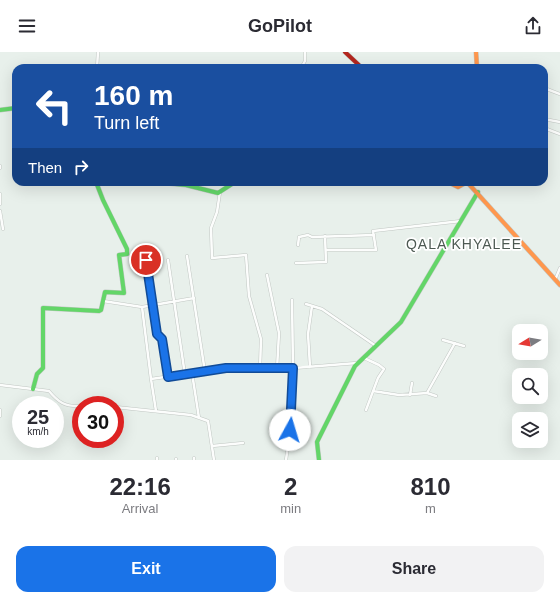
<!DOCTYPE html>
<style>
body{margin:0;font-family:Helvetica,sans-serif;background:#f2f2f3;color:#2b2b33;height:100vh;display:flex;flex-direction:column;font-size:15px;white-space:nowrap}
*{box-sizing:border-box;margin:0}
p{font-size:13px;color:#7c7c81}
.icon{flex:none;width:22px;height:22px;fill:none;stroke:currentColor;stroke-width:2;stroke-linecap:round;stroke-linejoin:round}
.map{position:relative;height:408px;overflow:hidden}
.details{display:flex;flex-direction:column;background:#fff;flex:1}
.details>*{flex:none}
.guide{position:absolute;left:12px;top:12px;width:536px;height:122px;border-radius:12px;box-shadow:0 4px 16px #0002;background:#1a4fa0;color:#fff;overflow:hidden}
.needle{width:26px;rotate:259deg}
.controls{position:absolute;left:512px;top:272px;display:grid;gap:8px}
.controls a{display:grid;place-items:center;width:36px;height:36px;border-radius:8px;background:#fff;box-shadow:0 4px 16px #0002;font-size:20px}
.speed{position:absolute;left:12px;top:344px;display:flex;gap:8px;font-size:20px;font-weight:700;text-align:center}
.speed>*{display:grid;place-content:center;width:52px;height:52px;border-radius:50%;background:#fff;box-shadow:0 4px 16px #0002;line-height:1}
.speed small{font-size:10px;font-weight:400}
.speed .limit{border:6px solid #d22;background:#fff;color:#111}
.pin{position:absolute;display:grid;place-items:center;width:34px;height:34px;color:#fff;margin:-17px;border:2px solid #fff;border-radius:50%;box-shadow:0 1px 4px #0007}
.me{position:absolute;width:44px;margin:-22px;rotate:6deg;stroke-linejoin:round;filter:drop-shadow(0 0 3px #0008)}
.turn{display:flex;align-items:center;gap:14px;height:84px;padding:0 16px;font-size:18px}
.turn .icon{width:52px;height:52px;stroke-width:2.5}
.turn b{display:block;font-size:28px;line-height:34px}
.then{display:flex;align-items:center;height:38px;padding:0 16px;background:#0003;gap:8px;font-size:15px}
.eta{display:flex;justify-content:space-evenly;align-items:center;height:68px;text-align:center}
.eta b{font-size:24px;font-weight:700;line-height:28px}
.cta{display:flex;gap:8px;margin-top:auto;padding:8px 16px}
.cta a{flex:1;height:46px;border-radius:12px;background:#1a73e8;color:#fff;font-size:16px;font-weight:700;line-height:46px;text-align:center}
.cta a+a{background:#f2f2f3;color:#2b2b33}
header{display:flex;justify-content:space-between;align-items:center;height:52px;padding:0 16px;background:#fff;font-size:18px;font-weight:700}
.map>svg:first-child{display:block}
</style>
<header><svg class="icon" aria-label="menu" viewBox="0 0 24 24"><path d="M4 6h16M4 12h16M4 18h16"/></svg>GoPilot<svg class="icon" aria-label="share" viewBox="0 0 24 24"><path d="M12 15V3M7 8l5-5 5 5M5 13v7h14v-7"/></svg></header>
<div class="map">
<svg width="560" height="408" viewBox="0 0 560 408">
<rect width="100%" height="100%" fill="#e8f0eb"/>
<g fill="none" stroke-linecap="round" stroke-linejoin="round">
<defs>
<path id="street" d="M97,16L98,0
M301,16L305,9V0
M544,36L560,42
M544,67L560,70
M544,76L560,82
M0,114V116
M220,140L217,160L211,176L212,206L246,203L249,244L261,287L260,317
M0,142V152
M0,159L3,177
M298,193L299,185L308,183L312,185L374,183
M326,198H376L373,179L461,169
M187,204L205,320
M146,208L157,282L162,287L168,325
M168,208L185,323
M296,211L326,210L325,184
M267,223L279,281L277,317
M555,228L560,216
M103,249L142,255L194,246
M306,252L322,257L376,294
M142,255L151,327
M443,288L464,294
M364,306L379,313L384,317L378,326L366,358
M310,315L308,282L312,254
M192,321L199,366
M0,333L49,339C58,350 65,355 81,354
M373,339L399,343L427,341L436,344
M427,341L455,291
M410,343L412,331
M115,355L191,363L208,369L214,408
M0,358V364
M156,359L151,327L226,316L281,317L357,311
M212,394L243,391
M157,406V408
M194,406V408
M176,407V408
M286,408L292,366L293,316L292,248"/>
<path id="fast" d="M0,58L16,56
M153,130L186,133L218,141L235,130
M33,337L37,322L43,316V256L99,259L101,258L105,240L124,241L119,203L127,202V197L103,148L96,130
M319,408L317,390L355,314L401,270L478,140"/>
<path id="slow" d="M476,0L477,16
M448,130L458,135L467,130
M467,130L560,233"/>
<path id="jam" d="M345,0L362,16"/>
</defs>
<use href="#street" stroke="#c1c7c3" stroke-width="3.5"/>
<use href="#fast" stroke="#c1c7c3" stroke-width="5"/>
<use href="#slow" stroke="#c1c7c3" stroke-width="5"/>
<use href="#jam" stroke="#c1c7c3" stroke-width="5"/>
<use href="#street" stroke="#fcfdfc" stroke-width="2.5"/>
<use href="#fast" stroke="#63d668" stroke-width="4"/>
<use href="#slow" stroke="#ff974d" stroke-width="4"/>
<use href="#jam" stroke="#b3261e" stroke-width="4"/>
</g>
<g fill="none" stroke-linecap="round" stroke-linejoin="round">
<defs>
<path id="route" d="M146,208L157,282L162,287L168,325L226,316H293L290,378"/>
</defs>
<use href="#route" stroke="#114b97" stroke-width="10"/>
<use href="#route" stroke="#1a73e8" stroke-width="7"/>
</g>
<g text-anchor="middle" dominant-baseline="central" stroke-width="3.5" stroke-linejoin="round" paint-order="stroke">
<g font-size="14" letter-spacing="1" fill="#4c5952" stroke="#fff">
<text x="464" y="192">QALA KHYALEE</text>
</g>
</g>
</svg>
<div class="controls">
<a><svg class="needle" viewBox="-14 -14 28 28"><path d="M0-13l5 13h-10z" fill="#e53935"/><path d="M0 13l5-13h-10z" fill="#7c7c81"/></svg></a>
<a><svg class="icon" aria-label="search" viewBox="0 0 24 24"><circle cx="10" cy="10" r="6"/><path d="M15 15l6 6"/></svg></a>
<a><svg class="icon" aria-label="layers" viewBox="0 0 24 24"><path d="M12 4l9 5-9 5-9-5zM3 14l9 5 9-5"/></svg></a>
</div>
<div class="speed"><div>25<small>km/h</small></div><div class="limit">30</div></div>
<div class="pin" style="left:146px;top:208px;background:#d93025"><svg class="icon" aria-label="arrive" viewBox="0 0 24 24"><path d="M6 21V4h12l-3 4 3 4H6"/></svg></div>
<svg class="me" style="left:290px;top:378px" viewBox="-20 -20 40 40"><circle r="19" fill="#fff"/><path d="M0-13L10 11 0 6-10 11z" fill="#1a73e8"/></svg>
<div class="guide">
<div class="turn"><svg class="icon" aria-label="left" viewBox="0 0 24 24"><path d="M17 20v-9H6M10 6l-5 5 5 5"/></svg><div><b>160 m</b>Turn left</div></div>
<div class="then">Then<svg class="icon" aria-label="right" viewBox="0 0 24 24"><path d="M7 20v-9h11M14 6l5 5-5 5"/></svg></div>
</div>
</div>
<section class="details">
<div class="eta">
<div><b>22:16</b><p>Arrival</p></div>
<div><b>2</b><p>min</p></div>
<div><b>810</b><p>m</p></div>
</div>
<div class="cta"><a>Exit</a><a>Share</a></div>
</section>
